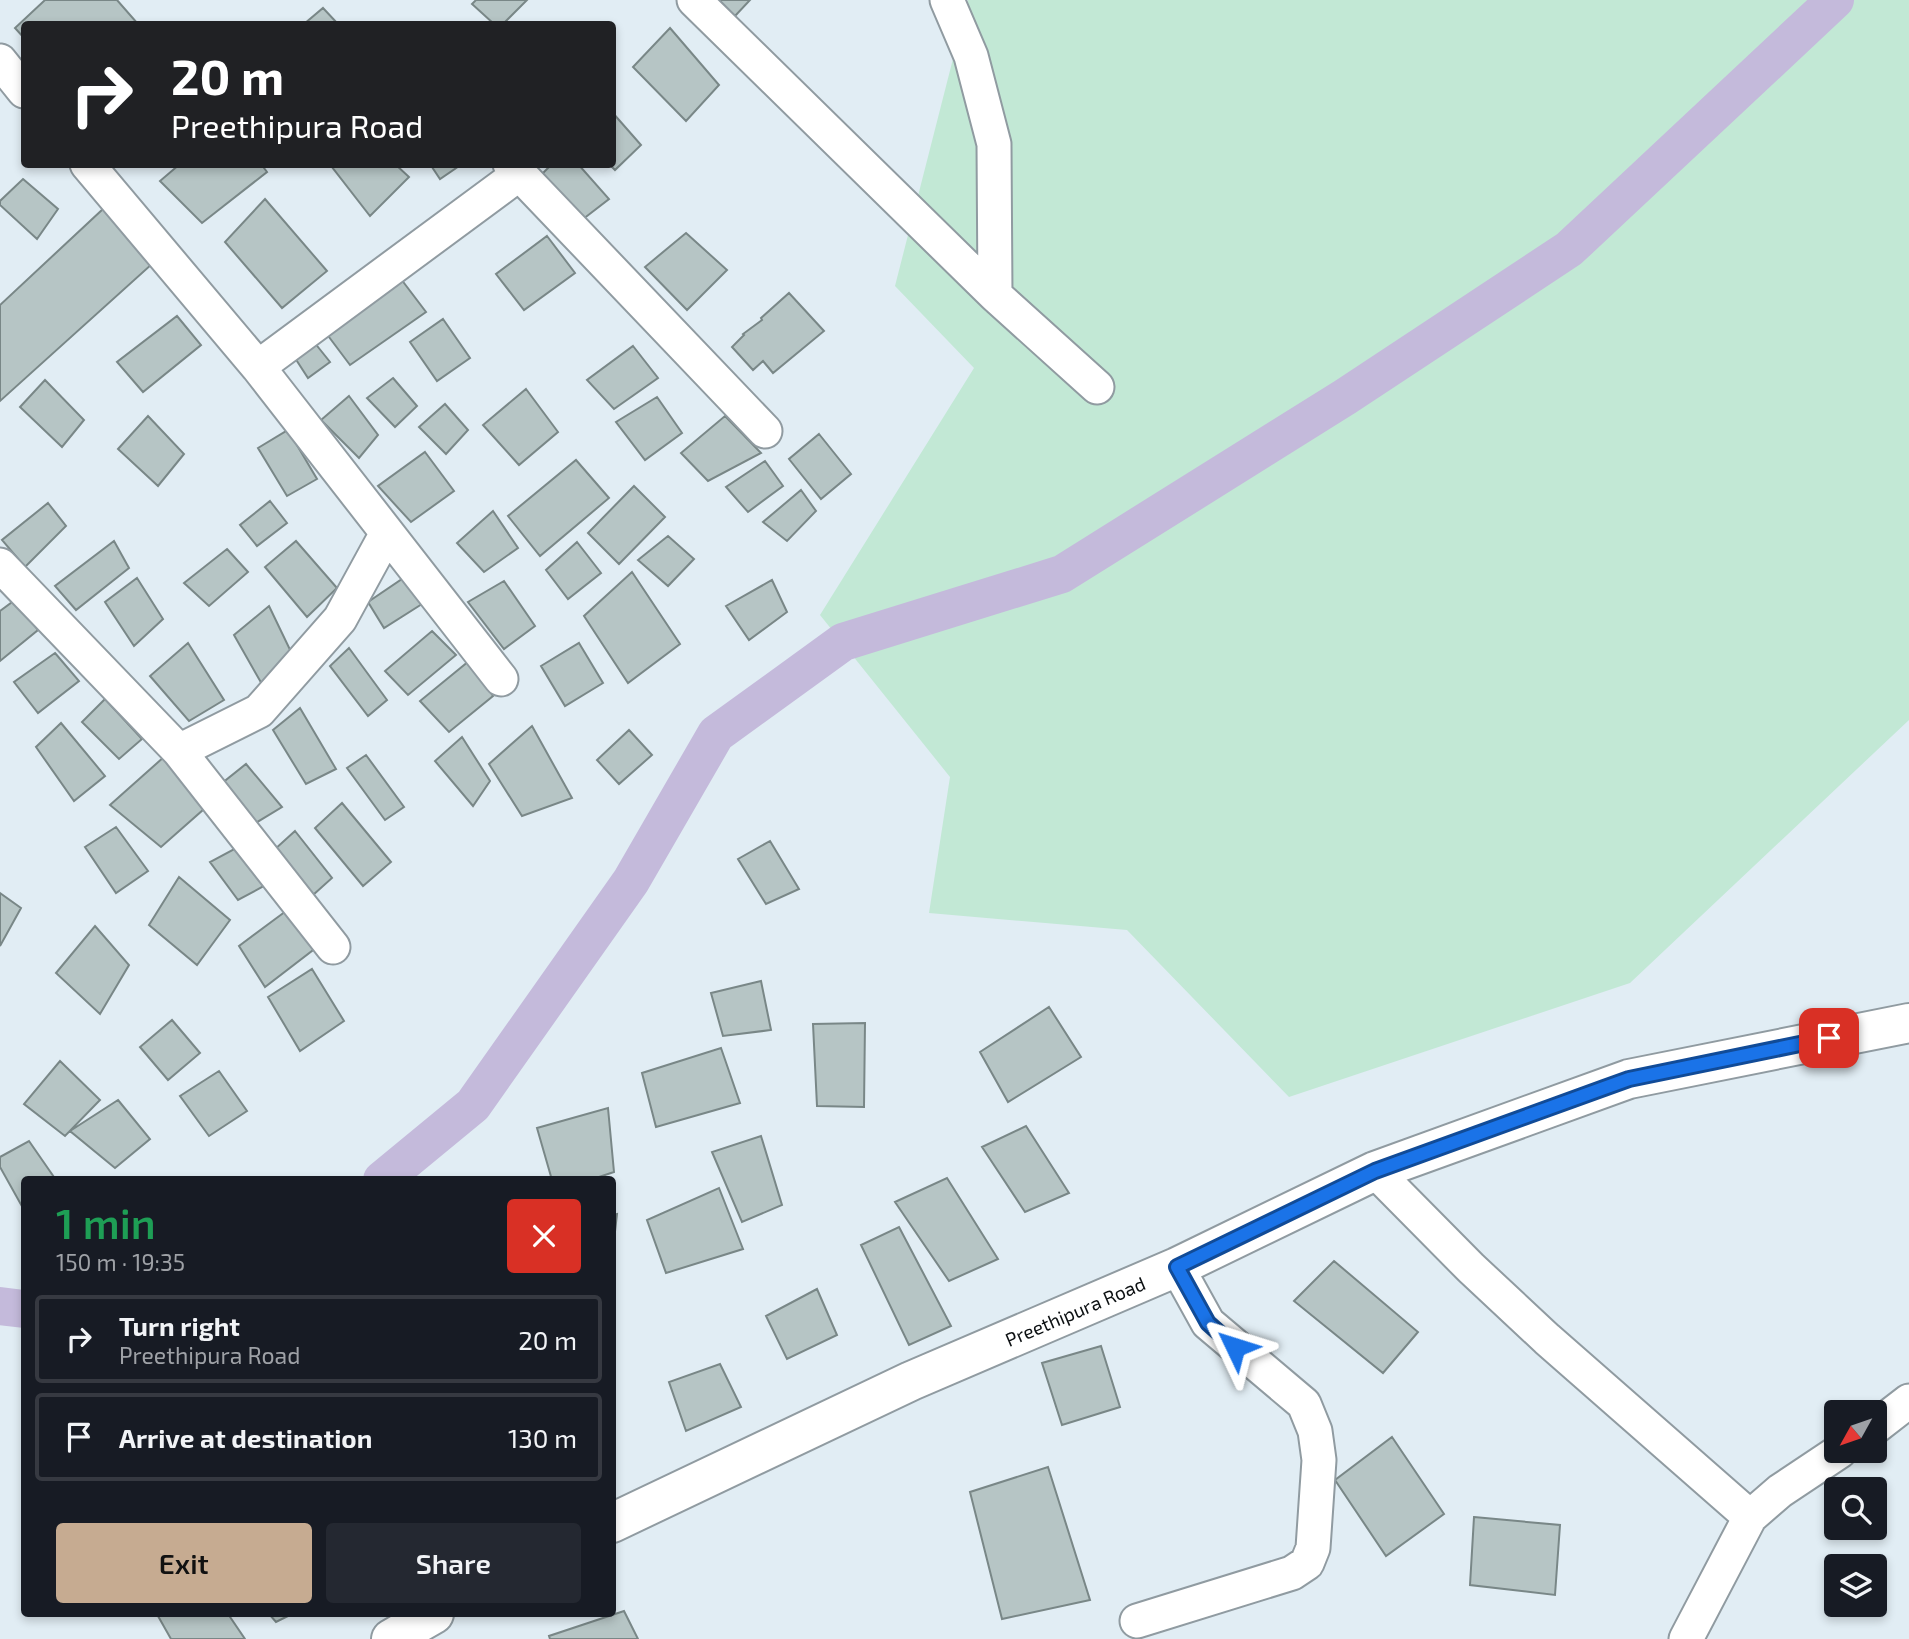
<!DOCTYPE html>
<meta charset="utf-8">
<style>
body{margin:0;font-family:"Exo 2",sans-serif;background:#242831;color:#f1f3f6;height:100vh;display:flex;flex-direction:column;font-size:26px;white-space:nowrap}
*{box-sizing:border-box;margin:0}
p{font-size:23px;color:#9ea1a6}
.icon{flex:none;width:38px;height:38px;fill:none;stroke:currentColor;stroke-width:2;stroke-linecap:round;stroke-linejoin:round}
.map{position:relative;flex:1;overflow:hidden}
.sheet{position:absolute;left:21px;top:1176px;width:595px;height:441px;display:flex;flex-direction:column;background:#171b24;border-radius:7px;box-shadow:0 4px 10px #0003}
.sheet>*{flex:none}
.hud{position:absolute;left:21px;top:21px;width:595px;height:147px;border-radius:7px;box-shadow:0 4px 10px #0003;background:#202124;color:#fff;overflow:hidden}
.needle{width:46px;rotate:230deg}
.controls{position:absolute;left:1824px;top:1400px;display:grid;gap:14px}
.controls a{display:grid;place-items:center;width:63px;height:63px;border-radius:7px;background:#171b24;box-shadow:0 4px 10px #0003;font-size:35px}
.pin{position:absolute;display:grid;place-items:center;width:60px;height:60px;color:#fff;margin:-30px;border-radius:14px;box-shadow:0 4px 10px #0006}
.me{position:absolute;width:77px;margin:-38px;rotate:311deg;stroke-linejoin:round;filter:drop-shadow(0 0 5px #0008)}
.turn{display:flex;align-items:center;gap:24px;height:147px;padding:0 35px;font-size:32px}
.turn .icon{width:91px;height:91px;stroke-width:2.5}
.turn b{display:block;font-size:49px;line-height:60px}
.round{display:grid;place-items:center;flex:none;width:74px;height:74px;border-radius:7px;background:#242831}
.overview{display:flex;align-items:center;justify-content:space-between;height:119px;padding:0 35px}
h1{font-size:42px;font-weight:600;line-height:52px;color:#1e9e55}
.button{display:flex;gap:14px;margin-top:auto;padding:14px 35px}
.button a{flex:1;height:80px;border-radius:7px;background:#c6ab91;color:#111;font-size:28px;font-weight:600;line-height:80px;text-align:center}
.button a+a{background:#242831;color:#f1f3f6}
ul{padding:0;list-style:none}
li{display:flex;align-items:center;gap:21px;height:88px;margin:0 14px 10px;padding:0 21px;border:4px solid #363941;border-radius:7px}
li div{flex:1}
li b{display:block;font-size:26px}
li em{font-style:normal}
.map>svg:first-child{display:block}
</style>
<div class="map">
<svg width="1909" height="1639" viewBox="0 0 1909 1639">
<rect width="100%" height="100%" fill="#e1edf4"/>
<path fill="#c2e8d5" d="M968,0H1909V720L1630,983L1289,1097L1127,930L929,913L950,777L820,615L974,368L895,286Z"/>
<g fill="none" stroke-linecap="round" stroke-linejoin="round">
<path stroke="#c4badb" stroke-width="38" d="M382,1180L473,1105L631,881L716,734L843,642L1062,574L1345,397L1569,249L1835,0
M0,1306L24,1309"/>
</g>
<path fill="#b6c5c5" stroke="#798787" stroke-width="2" d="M45,0H117L138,24H24V38L15,28Z
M476,0H527L503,24H494L472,4Z
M719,0H750L735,16Z
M323,8L338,24H304Z
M670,28L719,85L686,121L633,67Z
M612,112L641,145L615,170L609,164H612Z
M180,164H261L267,172L202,223L160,181Z
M335,164H395L409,177L370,216L332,167Z
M430,164H462L440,179Z
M552,164H578L609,199L578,223L537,179Z
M23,179L58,209L37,239L0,205V201Z
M265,199L327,271L282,308L225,242Z
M103,209L152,264L0,401V305Z
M686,233L727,270L687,310L645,267Z
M547,236L575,273L524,310L496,274Z
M401,279L426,312L350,365L326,333Z
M789,293L824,331L773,373L763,361L753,370L732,347L744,335L743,334L762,320L761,318Z
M177,316L201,345L143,392L117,362Z
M443,319L470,358L437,381L410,342Z
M314,342L330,362L308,378L295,358Z
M633,346L658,378L614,409L587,380Z
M393,378L417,406L395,427L367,398Z
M45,380L84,420L62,447L20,407Z
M526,389L558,432L519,465L483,425Z
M349,396L378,435L359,458L321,420Z
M657,397L682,433L645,460L616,422Z
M445,404L468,430L446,454L419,427Z
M148,416L184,454L158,486L118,449Z
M725,416L761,453L708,481L681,453Z
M288,430L317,479L287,496L258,448Z
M819,434L851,474L821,499L789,459Z
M425,452L454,491L411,522L378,486Z
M576,460L609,498L540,556L508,516Z
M765,461L783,486L748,512L726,487Z
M634,486L665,517L619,564L588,533Z
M801,490L816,511L787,541L763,522Z
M270,501L287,523L257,546L240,525Z
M48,503L66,526L25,567L2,540Z
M493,511L518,548L484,572L457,543Z
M668,536L694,559L668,586L638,560Z
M114,541L129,568L76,610L55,586Z
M296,541L337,588L307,617L265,567Z
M577,542L601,573L568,599L546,570Z
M227,549L248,572L209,606L184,583Z
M632,572L680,644L628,683L584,616Z
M405,577L422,604L384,628L368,602Z
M137,578L163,619L134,646L105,602Z
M772,580L787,612L749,640L726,606Z
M504,581L535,626L504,649L468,602Z
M15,600L38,630L0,661V611Z
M269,606L294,658L263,686L234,635Z
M432,631L456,655L408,695L385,671Z
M188,643L224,700L189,721L150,676Z
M579,643L603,683L565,706L541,666Z
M349,648L387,700L368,716L330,666Z
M55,653L79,681L38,713L14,682Z
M469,661L493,696L449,732L420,701Z
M105,699L142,739L119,759L82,722Z
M300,708L336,769L306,784L273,730Z
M61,723L105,776L74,801L36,747Z
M532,726L572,798L522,816L489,764Z
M629,730L652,755L619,784L597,760Z
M462,737L490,781L473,806L435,761Z
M366,755L404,807L385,820L347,768Z
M165,756L204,809L161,847L110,805Z
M246,764L282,807L254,824L221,784Z
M342,803L391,862L363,886L315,828Z
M116,827L148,871L116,893L85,847Z
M295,831L332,878L313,895L274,850Z
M770,841L799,889L766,904L738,859Z
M238,847L264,886L238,900L210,862Z
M179,877L230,920L197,965L149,925Z
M0,893L21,908L0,946Z
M286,911L317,947L265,987L239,946Z
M95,926L129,965L100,1014L56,973Z
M312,969L344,1021L300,1051L268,997Z
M761,981L771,1030L723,1036L711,993Z
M1049,1007L1081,1057L1008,1102L980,1052Z
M172,1020L200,1053L168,1080L140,1047Z
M865,1023L864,1107L817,1106L813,1024Z
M721,1048L740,1103L656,1127L642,1073Z
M60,1061L100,1100L65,1136L24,1104Z
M219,1071L247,1111L209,1136L180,1096Z
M118,1100L150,1139L115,1168L70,1131Z
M608,1108L614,1172L590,1180H552L537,1128Z
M1026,1126L1069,1193L1025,1212L982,1147Z
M761,1136L782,1205L742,1222L712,1152Z
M29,1141L56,1180H24V1210L0,1167V1157Z
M947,1178L998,1259L949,1281L895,1202Z
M719,1188L743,1249L666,1273L647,1220Z
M617,1214L612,1258V1215Z
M899,1227L951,1326L909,1345L861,1245Z
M1334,1261L1418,1332L1383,1373L1294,1301Z
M817,1289L837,1335L787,1359L766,1316Z
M1101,1346L1120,1407L1062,1425L1042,1363Z
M720,1364L741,1407L686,1431L669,1382Z
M1392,1437L1444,1514L1386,1556L1335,1480Z
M1048,1467L1090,1600L1002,1619L970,1492Z
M1474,1517L1560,1525L1555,1595L1470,1585Z
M624,1611L638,1639H550L549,1636Z
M161,1614H228L245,1639H171L158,1616Z
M269,1614H292L276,1622Z"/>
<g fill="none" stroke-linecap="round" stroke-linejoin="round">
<defs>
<path id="minor" d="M694,0L995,295L1097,387
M947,0L971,56L994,144L995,295
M0,61L24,91
M87,164L258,367L501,679
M510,164L765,431
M258,367L519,174
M0,565L179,751L259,711L340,619L387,533
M179,751L333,947
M1375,1171L1471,1268L1547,1339L1750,1517
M1874,1428L1909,1401
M1137,1621L1292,1573L1307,1563L1313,1548L1319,1460L1315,1431L1304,1404L1208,1323L1177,1267
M1686,1639L1750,1517L1780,1491L1840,1451"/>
<path id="tertiary" d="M612,1523L911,1381L1177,1267L1375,1171L1629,1079L1909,1023
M391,1639L434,1614"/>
</defs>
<use href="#minor" stroke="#909ba1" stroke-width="37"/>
<use href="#tertiary" stroke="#909ba1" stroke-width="42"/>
<use href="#minor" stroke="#fff" stroke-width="33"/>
<use href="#tertiary" stroke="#fff" stroke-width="38"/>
</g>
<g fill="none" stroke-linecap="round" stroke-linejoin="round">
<defs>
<path id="route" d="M1235,1347L1208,1323L1177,1267L1375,1171L1604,1088L1629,1079L1829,1038"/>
</defs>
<use href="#route" stroke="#114b97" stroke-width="18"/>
<use href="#route" stroke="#1a73e8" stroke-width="12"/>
</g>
<g text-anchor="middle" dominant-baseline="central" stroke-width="5" stroke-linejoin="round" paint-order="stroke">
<g font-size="19" fill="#0c1012" stroke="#fff">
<text transform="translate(1075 1311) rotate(-23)">Preethipura Road</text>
</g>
</g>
</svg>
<div class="controls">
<a><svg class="needle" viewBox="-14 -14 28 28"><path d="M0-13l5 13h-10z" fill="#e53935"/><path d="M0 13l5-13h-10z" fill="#9ea1a6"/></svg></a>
<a><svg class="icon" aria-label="search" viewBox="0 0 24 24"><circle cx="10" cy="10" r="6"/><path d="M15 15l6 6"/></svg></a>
<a><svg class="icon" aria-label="layers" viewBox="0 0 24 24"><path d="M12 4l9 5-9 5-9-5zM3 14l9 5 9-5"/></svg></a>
</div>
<div class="pin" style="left:1829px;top:1038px;background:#d93025"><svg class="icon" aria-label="arrive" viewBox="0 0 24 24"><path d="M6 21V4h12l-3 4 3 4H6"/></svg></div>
<svg class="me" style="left:1235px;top:1347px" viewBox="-20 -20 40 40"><path d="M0-17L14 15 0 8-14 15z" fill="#1a73e8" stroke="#fff" stroke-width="4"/></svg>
<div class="hud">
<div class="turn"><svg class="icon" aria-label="right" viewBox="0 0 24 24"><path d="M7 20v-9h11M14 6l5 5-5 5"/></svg><div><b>20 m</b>Preethipura Road</div></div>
</div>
<section class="sheet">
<div class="overview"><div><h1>1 min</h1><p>150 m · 19:35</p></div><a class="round" style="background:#d93025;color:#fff"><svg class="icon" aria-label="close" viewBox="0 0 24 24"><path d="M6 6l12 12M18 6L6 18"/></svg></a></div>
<ul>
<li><svg class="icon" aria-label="right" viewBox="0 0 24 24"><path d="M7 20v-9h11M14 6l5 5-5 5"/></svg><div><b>Turn right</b><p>Preethipura Road</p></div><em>20 m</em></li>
<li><svg class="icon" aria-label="arrive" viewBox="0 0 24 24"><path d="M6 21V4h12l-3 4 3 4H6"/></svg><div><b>Arrive at destination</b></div><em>130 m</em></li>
</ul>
<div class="button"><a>Exit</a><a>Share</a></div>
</section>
</div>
